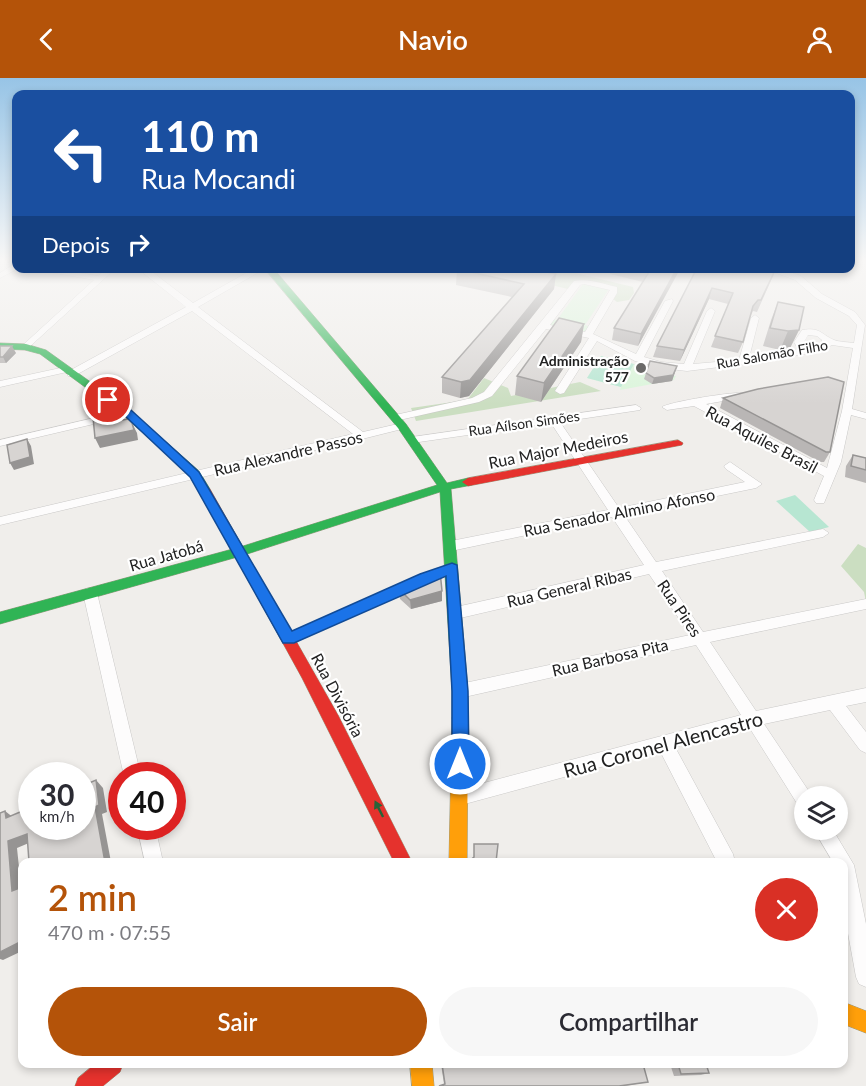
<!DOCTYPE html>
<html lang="pt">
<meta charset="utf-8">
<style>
body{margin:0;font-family:Lato,sans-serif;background:#f7f7f7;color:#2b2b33;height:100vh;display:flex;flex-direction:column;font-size:22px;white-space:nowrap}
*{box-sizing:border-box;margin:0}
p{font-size:20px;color:#7c7c81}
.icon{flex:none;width:33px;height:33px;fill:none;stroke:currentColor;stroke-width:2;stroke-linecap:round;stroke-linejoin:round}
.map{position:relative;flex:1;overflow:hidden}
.drawer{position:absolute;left:18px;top:780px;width:830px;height:210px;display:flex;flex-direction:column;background:#fff;border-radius:12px;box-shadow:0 3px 9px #0003}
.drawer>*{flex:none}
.banner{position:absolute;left:12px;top:12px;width:843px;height:183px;border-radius:12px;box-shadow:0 3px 9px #0003;background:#1a4fa0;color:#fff;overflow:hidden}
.controls{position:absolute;left:794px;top:708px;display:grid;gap:12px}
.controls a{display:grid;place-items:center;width:54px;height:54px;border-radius:50%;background:#fff;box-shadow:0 3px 9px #0003;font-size:30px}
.speed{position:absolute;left:18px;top:684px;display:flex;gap:12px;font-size:30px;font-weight:700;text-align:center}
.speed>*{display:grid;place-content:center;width:78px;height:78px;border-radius:50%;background:#fff;box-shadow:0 3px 9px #0003;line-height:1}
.speed small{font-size:15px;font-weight:400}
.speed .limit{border:9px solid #d22;background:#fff;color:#111}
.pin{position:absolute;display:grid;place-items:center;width:51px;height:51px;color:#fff;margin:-26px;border:3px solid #fff;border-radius:50%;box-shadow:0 2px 6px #0007}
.me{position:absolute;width:66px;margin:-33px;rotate:0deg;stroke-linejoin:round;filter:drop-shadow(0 0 4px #0008)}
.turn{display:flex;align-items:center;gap:21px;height:126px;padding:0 30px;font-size:27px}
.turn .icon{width:78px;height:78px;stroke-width:2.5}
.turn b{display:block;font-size:42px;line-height:51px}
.then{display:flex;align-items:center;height:57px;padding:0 30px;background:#0003;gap:12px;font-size:22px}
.round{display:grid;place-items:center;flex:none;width:63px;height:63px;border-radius:32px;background:#f7f7f7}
.overview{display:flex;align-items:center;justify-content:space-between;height:102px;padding:0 30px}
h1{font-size:36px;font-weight:600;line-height:45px;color:#b45309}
.cta{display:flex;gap:12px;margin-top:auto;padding:12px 30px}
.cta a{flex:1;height:69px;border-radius:36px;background:#b45309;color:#fff;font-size:24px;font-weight:600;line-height:69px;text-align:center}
.cta a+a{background:#f7f7f7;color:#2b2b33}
header{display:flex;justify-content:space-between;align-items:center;height:78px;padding:0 30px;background:#b45309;color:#fff;font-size:27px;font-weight:600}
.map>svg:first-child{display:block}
</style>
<header><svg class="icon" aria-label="back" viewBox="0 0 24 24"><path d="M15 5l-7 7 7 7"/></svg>Navio<svg class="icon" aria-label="person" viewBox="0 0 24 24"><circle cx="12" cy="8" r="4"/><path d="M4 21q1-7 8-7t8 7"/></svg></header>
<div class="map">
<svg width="866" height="1008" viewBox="0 0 866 1008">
<rect width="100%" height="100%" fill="#f0eeeb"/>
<path fill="#cbdec1" d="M543,191H559L633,209L634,215L629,222L617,224L612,220L617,212L584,204L572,212L535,203Z
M484,300L508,310L511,318L580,304L601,313L416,343L411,330L467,322Z
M858,466L866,470V524L864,514L841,488Z"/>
<path fill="#daf5da" d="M583,206L609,211L585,247L590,249L587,252L582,254L551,247L549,245L552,241L557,242Z
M601,278L650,290L649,292L676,298L674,302L620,312L621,309L587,300Z"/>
<path fill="#b7e6d2" d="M601,278L634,286L621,309L587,300Z
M795,417L829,449L810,454L776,423Z"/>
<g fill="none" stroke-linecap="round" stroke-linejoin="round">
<defs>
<path id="street" d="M13,187H16V190H19L0,200V195Z
M27,190H49L98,198L107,190H116L26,272L23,271V267L94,202Z
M137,190H147L193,225L255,190H266L198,229L363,354L402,345L407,348L406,350L362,361L0,447V439L353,356L192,233L74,298H68L67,294L0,309V303L65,289L68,290L69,293L186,229Z
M763,190H777L801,198L822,216L855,234L865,247L852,331L866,335V341L851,337L841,384L824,425H816L814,422L824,398L694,328L667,332L662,329C669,324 735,313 746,315V319L706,326L827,390L842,333L853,270L832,267L820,273L761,284L687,293L661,290L635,283L597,263L564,315L560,316L555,313L589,260L546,251L492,318L479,324L395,343L390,340L395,337L472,320L484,314L574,203C588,200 603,206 617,209V215L593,256L636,276L665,223L672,221L673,223L644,279L661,284L684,286L707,233L711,230L715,233L693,286L739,282L751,240L755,237L759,240L749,280L798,271L794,264L802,252C821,249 820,256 834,262C839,264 848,264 854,265L857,247L849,238L816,220L795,202ZM584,206L610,212L585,254L550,247L580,207ZM808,257L817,258L822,262V265L806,269L804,264Z
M636,327L641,330L640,332L560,344L619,430L745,404L726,391L724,388L730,384L762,406L756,410L624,437L656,484L823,451L829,455L823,459L662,493L703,554L866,521V531L710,564L756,633L866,610V624L846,628L866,654V675L860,672L830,632L764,646L812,718H804V729L798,727L749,649L675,669L733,776L735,784H717L660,673L461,727L455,725L452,719L455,713L461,711L741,637L696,567L460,620L455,618L452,613L455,608L460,606L690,557L649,496L456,541L451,539L449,535L451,531L456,529L644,487L612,439L451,473L446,471L445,468L451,463L608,432L551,345L412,365L407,362L412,359Z
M111,336L115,337V341L0,368V362Z
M415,499L420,500L422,504L420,508L294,565L289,567L284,565L282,561L284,557Z
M90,510L95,511L97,515L141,698H124L83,515L85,511Z
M137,748H155L163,784H145Z
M814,752H833L854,787L866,846V909L859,906L856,899L843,828V784H833Z"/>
<path id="fast" d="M264,190H273L406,346L447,405L468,400L474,404L472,407L451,411L468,613V640L466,645L460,647L454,645L452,640V613L440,414L241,478L0,546V534L240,469L437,407L398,350Z
M0,265L26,266L46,272L131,333L199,393L210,411L208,414H200L191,398L123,337L40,276L25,272L0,271Z"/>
<path id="slow" d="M460,633L466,635L468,640L467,784H449L452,640L454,635Z
M843,924L866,933V955L843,946Z
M410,986H432L434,1008H412Z"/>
<path id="jam" d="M678,362L683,365L682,367L468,408L462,404L468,400Z
M204,407L210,411L338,637L412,784H394L302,600L198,411Z
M95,986H123L120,994L103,1008H75L78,1000Z"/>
</defs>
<use href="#street" stroke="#c9c8c7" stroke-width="1"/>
<use href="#fast" stroke="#999a82" stroke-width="1"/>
<use href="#slow" stroke="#999a82" stroke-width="1"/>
<use href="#jam" stroke="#999a82" stroke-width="1"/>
<use href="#street" fill="#fdfcfc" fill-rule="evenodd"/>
<use href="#fast" fill="#30b455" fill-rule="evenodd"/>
<use href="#slow" fill="#ff9f0a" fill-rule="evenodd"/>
<use href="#jam" fill="#e5322d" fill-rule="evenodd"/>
</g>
<path fill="#b9b6b5" d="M458,190H532L556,196L554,211L469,318L460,320L442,315V299L512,219L456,207L457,191Z
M611,190H679L638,268L612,262L614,250L643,204L610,196Z
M697,190L774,196L757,234L753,233L751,237L743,264L738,275L711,269L728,226L709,221L680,283L653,279L657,268Z
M788,190H806L804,194Z
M778,224L799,252L790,270L780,272L763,268L771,242Z
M584,246L581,264L541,324L515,317L517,298Z
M0,268L16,275L6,285H0Z
M677,288L672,303L652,306L644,301L646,295Z
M723,320L830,374L824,384H820L720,330Z
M853,377L866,380V377V405L845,399L846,388Z
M399,511L442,513V523L411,531L400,521Z
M441,986H643L648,1004L625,1008H439L444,1006Z
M670,986H706L709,995L701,997L674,998Z"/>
<path fill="#969493" d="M677,190H679V193L638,268L641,256Z
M556,196L554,211L469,318L460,320L461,304Z
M712,210L709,221L680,283L684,272Z
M584,246L581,264L541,324L544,305Z
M799,252L790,270L780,272L788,253Z
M12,268L16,275L6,285L3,279Z
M677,288L672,303L652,306L654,300Z
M132,345L137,355L138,362L100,370L95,360Z
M27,361L31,368L34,386L14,392L10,385Z
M442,513V523L411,531L410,522Z
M96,702L103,710L107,734L102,736L111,784H105L95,729Z
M5,733L14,740H6Z
M27,756L36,762L17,770L22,819L12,813L8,763Z
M22,863V873L3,882L0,881V874Z"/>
<path fill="#d7d4d2" stroke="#969493" stroke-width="1.5" d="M458,190H528L556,196L470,302L461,304L442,299L524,206L457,191Z
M635,190H677L641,256L614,250L649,194Z
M697,190H776L761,222H758L753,228L743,264L715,258L733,215L712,210L684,272L657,268Z
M778,224L804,229L799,252L788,253L770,250Z
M559,240L584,246L544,305L517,298Z
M0,268H12L3,279H0Z
M650,283L677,288L673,297L654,300L646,295Z
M828,299L844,304L830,374H826L723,320L758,311Z
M120,333L123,342L128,341L132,345L134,352L95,360L93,339Z
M27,361L30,379L10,385L7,367Z
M853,377L866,380V392L851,388Z
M440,493L442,513L410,522L399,511Z
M96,702L99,727L95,729L105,784H29L27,756L8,763L12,813L22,809V863L0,874V735L5,733L6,740L32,729V748H82V708Z
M474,766H498L496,784H470V782L474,779Z
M442,986H643L648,1004L619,1008H439L445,1006Z
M678,986H706L709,995L681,996Z"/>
<defs><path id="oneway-solid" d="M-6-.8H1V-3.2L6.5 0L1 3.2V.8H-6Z" transform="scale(1.5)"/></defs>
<use fill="#286439" href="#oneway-solid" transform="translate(379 731) rotate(-117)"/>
<linearGradient id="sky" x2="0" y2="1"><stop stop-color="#97c4e6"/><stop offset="0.56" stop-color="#f8f7f6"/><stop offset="1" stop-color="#f8f7f6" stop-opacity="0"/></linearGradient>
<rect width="866" height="326" fill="url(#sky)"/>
<path fill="#1a73e8" stroke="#114b97" stroke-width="1.5" d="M108,319L131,332L199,394L292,553L420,496L452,485L457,487L468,613L469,686L467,692L460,694L454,692L452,686V613L446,498L294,565H283L190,399L124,337L105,324V320Z"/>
<circle fill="#6a6968" stroke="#fff" stroke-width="2" cx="641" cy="290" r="6"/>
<g text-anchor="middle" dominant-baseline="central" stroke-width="4.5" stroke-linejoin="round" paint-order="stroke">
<g font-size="14" fill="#222" stroke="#fff">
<text transform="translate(772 276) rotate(-10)">Rua Salomão Filho</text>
<text transform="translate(524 345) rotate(-8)">Rua Aílson Simões</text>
</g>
<g font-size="14" font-weight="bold" fill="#222" stroke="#fff" text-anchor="end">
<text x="629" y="282">Administração<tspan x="629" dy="16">577</tspan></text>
</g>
<g font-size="16" fill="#222" stroke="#fff">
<text transform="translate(762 361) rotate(28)">Rua Aquiles Brasil</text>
<text transform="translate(558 371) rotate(-11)">Rua Major Medeiros</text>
<text transform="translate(288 375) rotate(-13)">Rua Alexandre Passos</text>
<text transform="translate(619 434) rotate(-11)">Rua Senador Almino Afonso</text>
<text transform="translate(166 477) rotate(-16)">Rua Jatobá</text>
<text transform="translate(569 509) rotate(-13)">Rua General Ribas</text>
<text transform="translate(680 530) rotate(56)">Rua Pires</text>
<text transform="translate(610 579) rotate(-13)">Rua Barbosa Pita</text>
<text transform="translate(338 617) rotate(62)">Rua Divisória</text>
</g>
<g font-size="20" fill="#222" stroke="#fff">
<text transform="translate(663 666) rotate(-15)">Rua Coronel Alencastro</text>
</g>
</g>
</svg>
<div class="controls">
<a><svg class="icon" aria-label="layers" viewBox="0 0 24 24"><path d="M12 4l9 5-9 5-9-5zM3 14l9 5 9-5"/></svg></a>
</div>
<div class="speed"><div>30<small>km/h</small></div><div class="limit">40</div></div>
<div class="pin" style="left:108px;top:322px;background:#d93025"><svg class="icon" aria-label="arrive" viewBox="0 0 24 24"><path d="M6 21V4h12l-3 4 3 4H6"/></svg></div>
<svg class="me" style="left:460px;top:686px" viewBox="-20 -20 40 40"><circle r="17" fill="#1a73e8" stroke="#fff" stroke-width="3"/><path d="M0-11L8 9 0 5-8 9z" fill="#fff"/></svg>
<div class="banner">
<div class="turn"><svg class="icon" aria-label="left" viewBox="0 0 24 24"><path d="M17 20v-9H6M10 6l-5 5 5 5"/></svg><div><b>110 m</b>Rua Mocandi</div></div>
<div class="then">Depois<svg class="icon" aria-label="right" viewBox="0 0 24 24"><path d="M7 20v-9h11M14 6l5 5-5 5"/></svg></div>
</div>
<section class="drawer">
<div class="overview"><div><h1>2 min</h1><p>470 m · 07:55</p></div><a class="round" style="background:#d93025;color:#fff"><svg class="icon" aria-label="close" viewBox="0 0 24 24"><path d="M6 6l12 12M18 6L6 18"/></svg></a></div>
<div class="cta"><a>Sair</a><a>Compartilhar</a></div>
</section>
</div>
